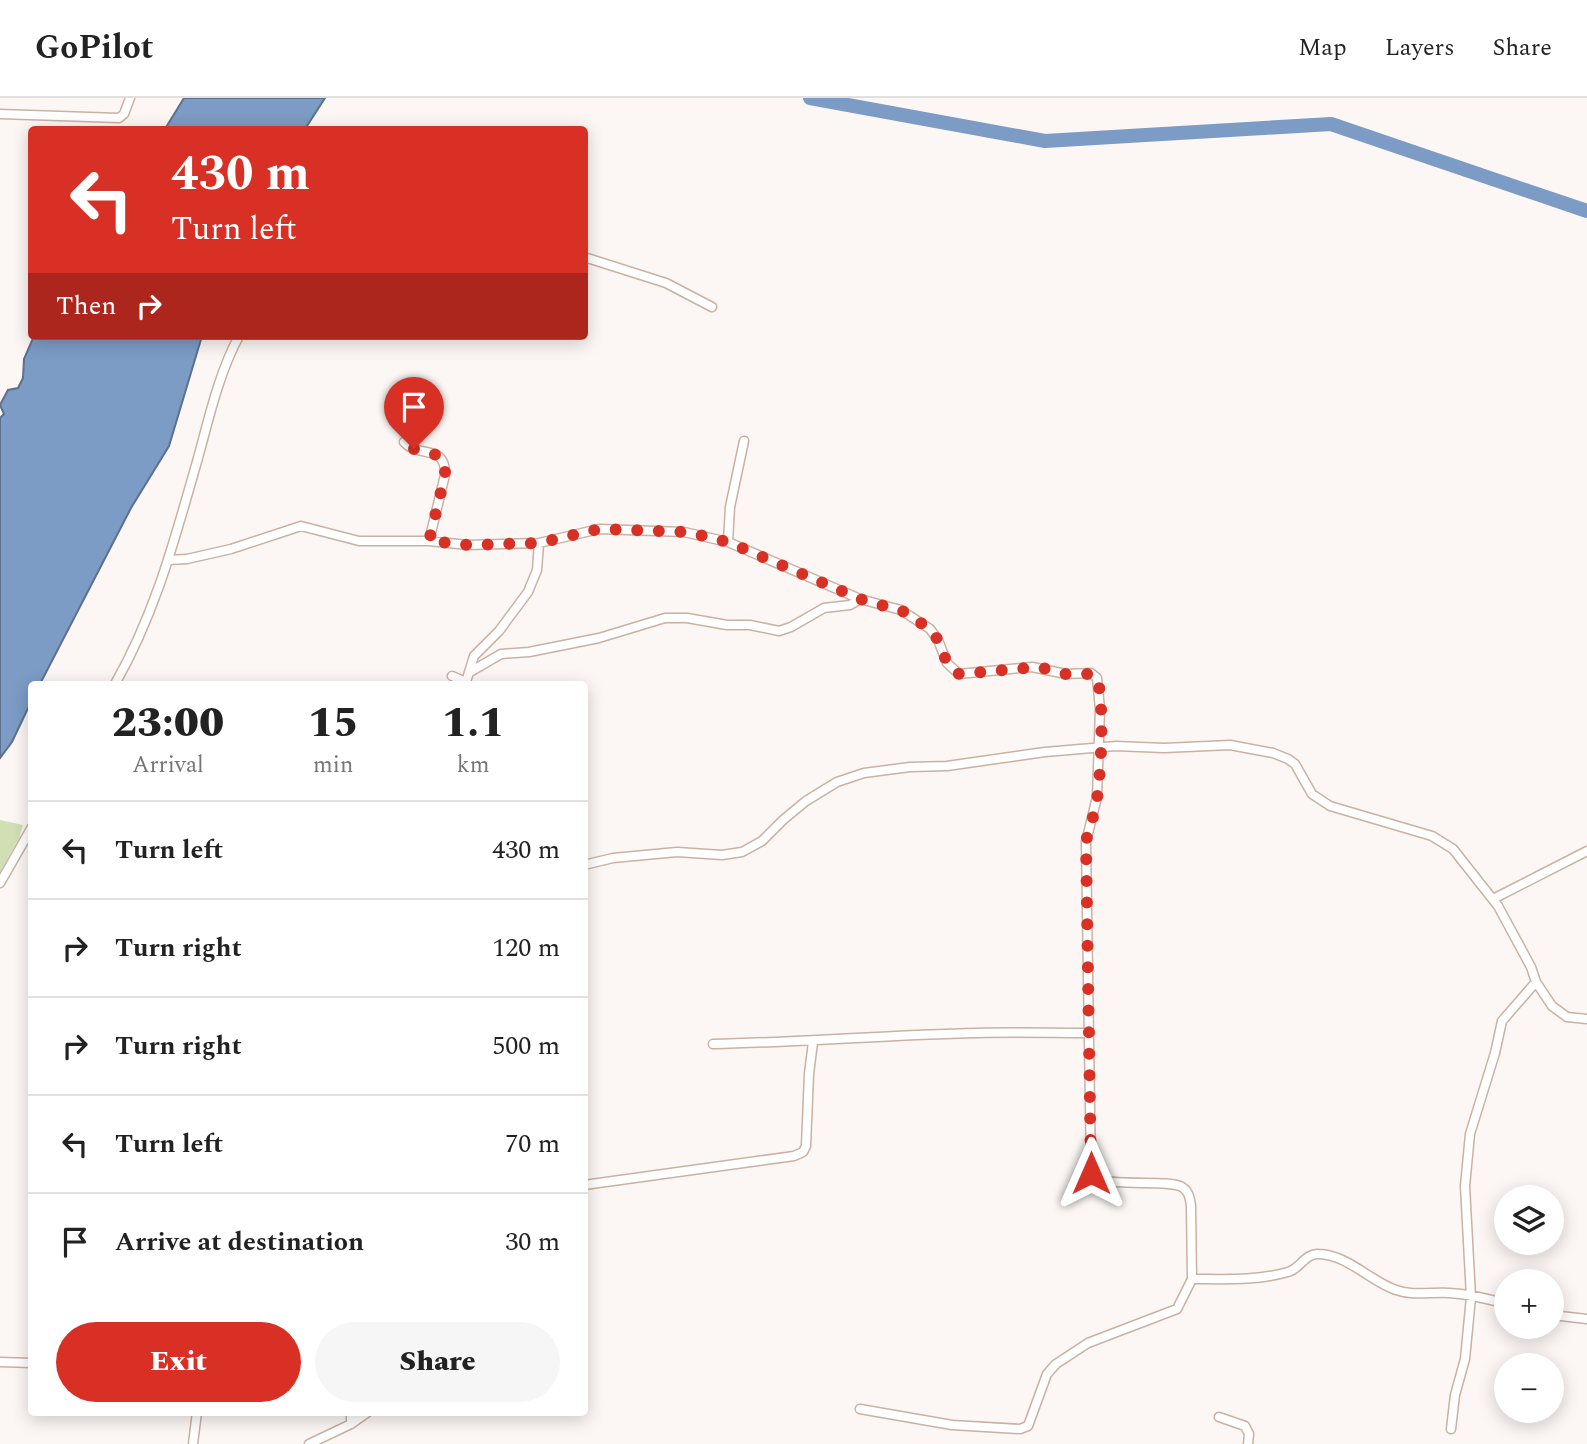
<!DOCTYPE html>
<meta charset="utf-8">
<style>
body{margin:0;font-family:Spectral,serif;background:#f6f6f6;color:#222;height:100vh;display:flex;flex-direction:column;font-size:26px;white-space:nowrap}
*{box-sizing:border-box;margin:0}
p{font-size:23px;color:#767676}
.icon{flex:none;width:38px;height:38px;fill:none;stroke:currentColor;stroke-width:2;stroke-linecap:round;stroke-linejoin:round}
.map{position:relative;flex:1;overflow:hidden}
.drawer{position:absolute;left:28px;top:583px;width:560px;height:735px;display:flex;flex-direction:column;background:#fff;border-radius:7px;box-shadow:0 4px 18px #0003}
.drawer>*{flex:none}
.top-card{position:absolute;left:28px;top:28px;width:560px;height:214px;border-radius:7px;box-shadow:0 4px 18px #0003;background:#d93025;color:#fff;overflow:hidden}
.buttons{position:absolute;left:1494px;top:1087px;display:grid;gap:14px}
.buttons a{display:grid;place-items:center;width:70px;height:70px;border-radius:50%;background:#fff;box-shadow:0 4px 18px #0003;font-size:35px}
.pin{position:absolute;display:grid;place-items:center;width:60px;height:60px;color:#fff;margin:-72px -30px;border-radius:50% 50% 50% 0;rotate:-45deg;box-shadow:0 0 7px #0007}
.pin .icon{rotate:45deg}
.me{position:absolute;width:77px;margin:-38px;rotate:0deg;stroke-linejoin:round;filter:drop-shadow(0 0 5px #0008)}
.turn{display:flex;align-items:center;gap:24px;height:147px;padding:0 28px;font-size:32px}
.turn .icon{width:91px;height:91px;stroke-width:2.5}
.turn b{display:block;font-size:49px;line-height:60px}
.then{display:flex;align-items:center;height:66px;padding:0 28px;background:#0003;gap:14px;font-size:26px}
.eta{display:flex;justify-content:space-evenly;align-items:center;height:119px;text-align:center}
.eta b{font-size:42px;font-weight:800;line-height:49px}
.primary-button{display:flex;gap:14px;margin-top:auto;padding:14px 28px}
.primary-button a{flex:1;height:80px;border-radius:42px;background:#d93025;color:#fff;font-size:28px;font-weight:800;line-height:80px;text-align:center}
.primary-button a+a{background:#f6f6f6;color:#222}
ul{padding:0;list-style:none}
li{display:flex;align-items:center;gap:21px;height:98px;padding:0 28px;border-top:2px solid #e0e0e0}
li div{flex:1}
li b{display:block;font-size:26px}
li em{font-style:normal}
header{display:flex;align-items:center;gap:42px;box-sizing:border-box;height:98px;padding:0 35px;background:#fff;border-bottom:2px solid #e0e0e0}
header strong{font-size:33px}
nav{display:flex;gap:38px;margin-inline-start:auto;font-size:24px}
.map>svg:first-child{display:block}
</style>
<header>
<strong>GoPilot</strong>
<nav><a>Map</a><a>Layers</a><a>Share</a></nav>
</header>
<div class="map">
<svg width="1587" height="1346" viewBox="0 0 1587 1346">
<rect width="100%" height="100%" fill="#fcf7f4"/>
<path fill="#d0dfb4" d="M0,722L23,727L19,740L0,774Z"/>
<path fill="#7c9cc5" stroke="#5d718c" stroke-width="2" d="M184,0H325L305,31H165Z
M34,238H202L169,348L131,410L40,586H32L31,604L12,644L0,660V320L4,316L0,307L8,292L18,290L23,280L24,261Z"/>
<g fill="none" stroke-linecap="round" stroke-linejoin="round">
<path stroke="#7c9cc5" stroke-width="14" d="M810,0L1045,43L1331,26L1587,113"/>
<defs>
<path id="minor" d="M0,16L119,20L124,16L130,0
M584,159L666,185L712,209
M404,344C419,361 446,345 445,377L429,443
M728,444L730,409L744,343
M169,462L187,461L231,451L301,428L359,443H429L468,447L539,445L599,431L684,434L728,444L860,501L901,512L930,531L938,542L947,565L959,576L1032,569L1066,576L1091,575L1097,580L1100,611L1097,699L1086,744L1091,1075L1094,1080C1116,1089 1169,1081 1182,1089C1189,1093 1190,1101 1191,1108L1192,1181L1177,1211L1088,1245L1056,1266L1047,1276L1028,1328L1020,1331L952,1327L860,1311
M470,574L501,556L529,554L599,540L665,520H687L727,527H750L779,533L791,529L824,510L850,507L860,501
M452,578L466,584L474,558L499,533L528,494L537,472L539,445
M115,586C156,514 175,440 198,360C209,320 219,275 239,238
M584,767L613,760L677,754L722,757L742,754L762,743L783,722L806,703L837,684L864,675L910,669L947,668L1045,654L1116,648L1164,650L1230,647L1273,655L1288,661L1295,666L1312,696L1330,708L1432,738L1453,751L1498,808L1531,869L1536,884L1552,908L1567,919L1587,921
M0,785L32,729
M1493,801L1587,753
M713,946C802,944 889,937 977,935C1015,934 1053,935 1090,935
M584,1087L794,1058L803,1054L806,1048L809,976L813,944
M1192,1181C1223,1181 1257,1183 1288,1174C1300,1171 1305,1155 1319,1156C1348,1157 1370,1183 1396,1192C1413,1198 1431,1194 1449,1195C1469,1196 1488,1201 1507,1206
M1552,1217L1587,1221
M0,1264L32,1265
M351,1314V1326
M1219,1319L1245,1328L1249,1336L1248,1346
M1451,1331L1455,1297L1465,1261L1471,1199L1465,1088L1470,1036L1495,955L1502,923L1536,884
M193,1346L197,1314
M309,1346L351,1326L368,1314"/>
</defs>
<use href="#minor" stroke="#cab1a1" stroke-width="11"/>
<use href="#minor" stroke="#fff" stroke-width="8"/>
</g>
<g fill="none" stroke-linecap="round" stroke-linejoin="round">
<path stroke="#d93025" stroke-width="12" stroke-dasharray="0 21.6" d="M414,351C431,355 446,355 445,377L429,443L468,447L539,445L599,431L684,434L700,437L728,444L865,503L901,512L930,531L938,542L947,565L959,576L1039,569L1066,576H1091L1097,580C1105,604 1101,686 1095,712C1092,723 1088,733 1086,744L1091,1075"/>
</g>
</svg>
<div class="buttons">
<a><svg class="icon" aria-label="layers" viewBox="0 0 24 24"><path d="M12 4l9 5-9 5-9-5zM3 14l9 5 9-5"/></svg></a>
<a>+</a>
<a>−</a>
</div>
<div class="pin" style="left:414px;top:351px;background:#d93025"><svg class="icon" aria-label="arrive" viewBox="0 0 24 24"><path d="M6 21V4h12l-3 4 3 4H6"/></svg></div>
<svg class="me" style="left:1091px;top:1075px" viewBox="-20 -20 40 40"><path d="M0-17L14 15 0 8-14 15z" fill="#d93025" stroke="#fff" stroke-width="4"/></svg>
<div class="top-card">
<div class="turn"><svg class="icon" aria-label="left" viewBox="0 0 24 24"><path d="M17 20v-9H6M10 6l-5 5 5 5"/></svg><div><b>430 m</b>Turn left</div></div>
<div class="then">Then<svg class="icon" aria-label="right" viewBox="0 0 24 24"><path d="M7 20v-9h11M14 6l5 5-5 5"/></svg></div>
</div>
<section class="drawer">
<div class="eta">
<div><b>23:00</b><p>Arrival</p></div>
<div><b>15</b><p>min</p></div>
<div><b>1.1</b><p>km</p></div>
</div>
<ul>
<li><svg class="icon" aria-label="left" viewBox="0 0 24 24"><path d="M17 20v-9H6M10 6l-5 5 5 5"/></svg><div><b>Turn left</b></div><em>430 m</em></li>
<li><svg class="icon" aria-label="right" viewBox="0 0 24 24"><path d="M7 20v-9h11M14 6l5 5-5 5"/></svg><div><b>Turn right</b></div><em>120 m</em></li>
<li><svg class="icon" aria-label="right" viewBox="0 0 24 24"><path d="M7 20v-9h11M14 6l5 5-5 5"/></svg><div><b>Turn right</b></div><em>500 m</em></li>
<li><svg class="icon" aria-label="left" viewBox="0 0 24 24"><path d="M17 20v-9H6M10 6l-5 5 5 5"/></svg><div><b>Turn left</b></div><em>70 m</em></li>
<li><svg class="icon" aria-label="arrive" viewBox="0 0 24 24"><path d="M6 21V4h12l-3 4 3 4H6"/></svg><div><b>Arrive at destination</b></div><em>30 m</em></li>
</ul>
<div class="primary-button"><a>Exit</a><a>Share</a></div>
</section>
</div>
